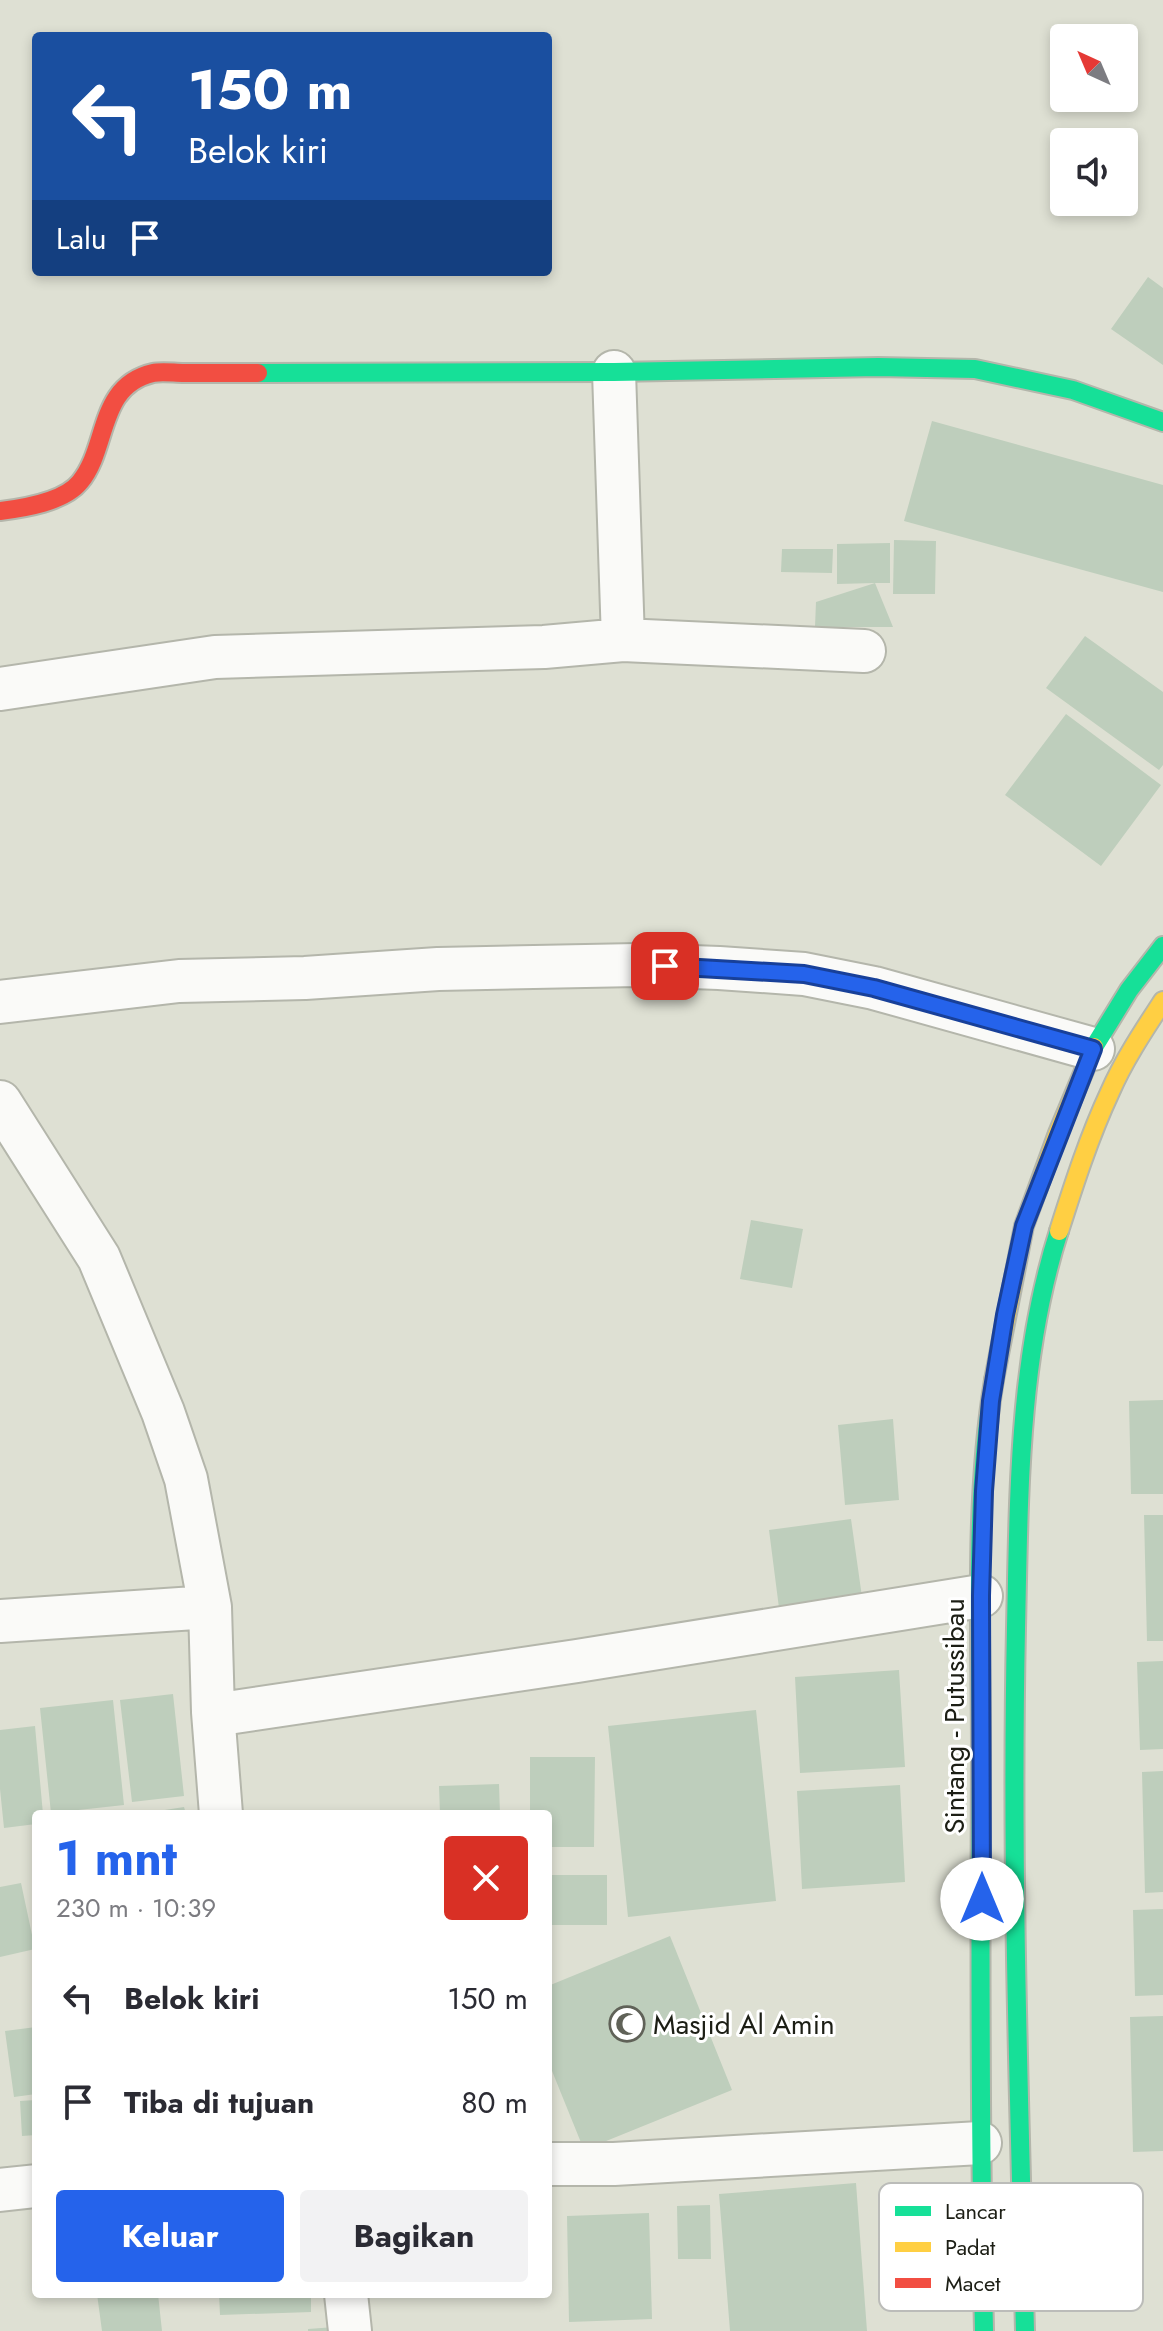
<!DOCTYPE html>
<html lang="id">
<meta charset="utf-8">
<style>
body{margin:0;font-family:Jost,sans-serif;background:#f2f2f3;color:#2b2b33;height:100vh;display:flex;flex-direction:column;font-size:30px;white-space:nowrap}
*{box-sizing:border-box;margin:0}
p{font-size:26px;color:#7c7c81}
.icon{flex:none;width:44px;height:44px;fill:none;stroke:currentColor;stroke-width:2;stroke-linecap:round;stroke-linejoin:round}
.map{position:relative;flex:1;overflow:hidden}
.drawer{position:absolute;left:32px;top:1810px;width:520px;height:488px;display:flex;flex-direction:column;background:#fff;border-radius:8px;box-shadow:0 4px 12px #0003}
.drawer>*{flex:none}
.top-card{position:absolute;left:32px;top:32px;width:520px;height:244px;border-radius:8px;box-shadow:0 4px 12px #0003;background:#1a4fa0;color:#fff;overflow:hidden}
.needle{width:52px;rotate:316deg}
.buttons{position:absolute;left:1050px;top:24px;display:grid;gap:16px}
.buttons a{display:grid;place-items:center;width:88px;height:88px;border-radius:8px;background:#fff;box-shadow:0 4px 12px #0003;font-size:40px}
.pin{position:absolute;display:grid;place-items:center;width:68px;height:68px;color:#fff;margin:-34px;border-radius:16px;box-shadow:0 4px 12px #0006}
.me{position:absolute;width:88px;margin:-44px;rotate:0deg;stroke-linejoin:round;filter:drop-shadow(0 0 6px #0008)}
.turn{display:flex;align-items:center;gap:28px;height:168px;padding:0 24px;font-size:36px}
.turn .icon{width:104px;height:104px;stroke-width:2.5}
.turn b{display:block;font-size:56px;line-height:68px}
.then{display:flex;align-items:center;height:76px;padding:0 24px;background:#0003;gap:16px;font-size:30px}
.round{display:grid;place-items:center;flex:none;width:84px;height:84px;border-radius:8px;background:#f2f2f3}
.summary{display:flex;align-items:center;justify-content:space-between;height:136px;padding:0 24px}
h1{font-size:48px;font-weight:700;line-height:60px;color:#2563eb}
.primary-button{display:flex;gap:16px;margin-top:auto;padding:16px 24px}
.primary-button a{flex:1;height:92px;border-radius:8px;background:#2563eb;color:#fff;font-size:32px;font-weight:700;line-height:92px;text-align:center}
.primary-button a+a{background:#f2f2f3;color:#2b2b33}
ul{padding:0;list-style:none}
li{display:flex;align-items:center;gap:24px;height:104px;padding:0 24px}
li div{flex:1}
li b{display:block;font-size:30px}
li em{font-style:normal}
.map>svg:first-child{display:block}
</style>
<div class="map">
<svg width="1163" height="2331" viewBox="0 0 1163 2331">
<rect width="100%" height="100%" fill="#dee0d3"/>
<path fill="#becebc" d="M1148,277L1163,288V365L1111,329Z
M932,421L1163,485V592L904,521Z
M894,540L936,541L935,594H893Z
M890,543V583H875L893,627H815L816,602L875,583L837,584V544Z
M782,549H833L832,573L781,572Z
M1085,636L1163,692V765L1159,770L1046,688Z
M1066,714L1161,785L1101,866L1005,795Z
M751,1220L803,1229L792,1288L740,1279Z
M1163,1400V1494H1131L1129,1401Z
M893,1419L899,1500L845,1505L838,1425Z
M1144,1515H1163V1641H1147Z
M851,1519L862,1597L779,1608L769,1530Z
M1163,1661V1749L1140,1750L1137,1662Z
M899,1670L905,1767L800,1773L795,1677Z
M173,1694L184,1796L132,1802L120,1700Z
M113,1700L124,1805L51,1813L40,1708Z
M756,1710L776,1901L628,1917L608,1726Z
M35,1726L43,1814H36V1824L4,1828L0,1789V1730Z
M530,1757H595L594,1847H548V1814H530Z
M1163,1771V1892L1145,1893L1142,1772Z
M499,1784L500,1814H440L439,1786Z
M900,1785L905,1882L802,1889L797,1791Z
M184,1807L186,1814H152V1812Z
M549,1875H607V1925H549Z
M21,1883L35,1949L0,1957V1887Z
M1163,1909V1995L1135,1996L1133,1910Z
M670,1936L732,2090L584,2150L548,2061V1986Z
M1163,2016V2151L1133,2152L1130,2017Z
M36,2027V2094L14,2097L5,2031Z
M36,2100V2135L22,2136L20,2101Z
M856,2183L867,2331H730L719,2194Z
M710,2205L711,2259H678L677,2206Z
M649,2213L652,2319L569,2322L567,2216Z
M97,2294H158L162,2331H102Z
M219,2294H311V2312L220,2315Z
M335,2327V2331H308V2329Z"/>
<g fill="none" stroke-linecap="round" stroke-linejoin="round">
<defs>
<path id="street" d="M614,372L623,640
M0,689L215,657L544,647L623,640L864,651
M0,1002L179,981L305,978L438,969L637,965L719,968L804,974L874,988L1093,1049
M0,1102L99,1258L163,1412L186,1479L210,1607L213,1712L221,1814
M0,1621L210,1607
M214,1715L577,1661L981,1596
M548,2164H614L980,2143
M0,2190L36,2186
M346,2294L350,2331"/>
<path id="fast" d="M258,373L614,372L878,367L975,369L1073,390L1163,422
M1094,1047L1129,990L1163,946
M984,2331C980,2139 980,1947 981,1755C981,1631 974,1503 994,1380
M1025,2331C1019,2097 1011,1862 1016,1628C1019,1495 1018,1359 1059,1231"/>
<path id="slow" d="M1059,1231C1074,1184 1089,1137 1110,1092C1124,1060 1144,1030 1163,1001
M994,1380L1024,1226L1058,1133L1094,1047"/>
<path id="jam" d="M0,511C24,508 64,502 80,482C109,447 97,386 153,373C162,371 174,373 184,373C208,373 233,373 258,373"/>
</defs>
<use href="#street" stroke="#b4b6ab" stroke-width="46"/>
<use href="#fast" stroke="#b4b6ab" stroke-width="22"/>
<use href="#slow" stroke="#b4b6ab" stroke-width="22"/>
<use href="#jam" stroke="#b4b6ab" stroke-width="22"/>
<use href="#street" stroke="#fafaf8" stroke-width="42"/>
<use href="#fast" stroke="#16e098" stroke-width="18"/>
<use href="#slow" stroke="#ffcf43" stroke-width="18"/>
<use href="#jam" stroke="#f24e42" stroke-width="18"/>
</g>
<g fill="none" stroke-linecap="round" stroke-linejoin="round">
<defs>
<path id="route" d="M665,966L804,974L874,988L1093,1049L1024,1226L1005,1315L991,1401L984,1491L981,1596L982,1899"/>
</defs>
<use href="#route" stroke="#184099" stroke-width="20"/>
<use href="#route" stroke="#2563eb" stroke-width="14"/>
</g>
<defs>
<symbol id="mosque-ring" viewBox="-11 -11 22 22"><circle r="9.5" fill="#fff" stroke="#606258" stroke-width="1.5"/><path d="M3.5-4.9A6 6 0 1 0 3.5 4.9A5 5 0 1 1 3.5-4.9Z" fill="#606258"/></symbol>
</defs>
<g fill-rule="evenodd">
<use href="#mosque-ring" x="607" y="2004" width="40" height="40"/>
</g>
<g text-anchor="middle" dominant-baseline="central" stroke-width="6" stroke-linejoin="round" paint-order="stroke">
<g font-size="28" fill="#1c1e15" stroke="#fff">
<text transform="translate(954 1716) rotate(-90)">Sintang - Putussibau</text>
</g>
<g font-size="28" fill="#1c1e15" stroke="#fff" text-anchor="start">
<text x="653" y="2024">Masjid Al Amin</text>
</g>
</g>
<rect x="879" y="2183" width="264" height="128" rx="12" fill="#fff" stroke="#bbbcb9" stroke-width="2"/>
<rect x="895" y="2206" width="36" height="10" fill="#16e098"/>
<rect x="895" y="2242" width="36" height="10" fill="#ffcf43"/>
<rect x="895" y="2278" width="36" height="10" fill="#f24e42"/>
<g font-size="22" fill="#1c1e15">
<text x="945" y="2219">Lancar</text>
<text x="945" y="2255">Padat</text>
<text x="945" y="2291">Macet</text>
</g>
</svg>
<div class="buttons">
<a><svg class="needle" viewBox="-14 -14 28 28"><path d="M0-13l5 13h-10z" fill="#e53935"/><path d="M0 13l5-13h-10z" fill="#7c7c81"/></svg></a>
<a><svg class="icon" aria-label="sound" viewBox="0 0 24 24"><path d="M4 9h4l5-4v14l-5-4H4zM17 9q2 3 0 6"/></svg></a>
</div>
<div class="pin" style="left:665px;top:966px;background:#d93025"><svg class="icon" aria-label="arrive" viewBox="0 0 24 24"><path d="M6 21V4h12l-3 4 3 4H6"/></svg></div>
<svg class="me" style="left:982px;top:1899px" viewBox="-20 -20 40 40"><circle r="19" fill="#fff"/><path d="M0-13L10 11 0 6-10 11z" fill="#2563eb"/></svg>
<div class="top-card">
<div class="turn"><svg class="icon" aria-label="left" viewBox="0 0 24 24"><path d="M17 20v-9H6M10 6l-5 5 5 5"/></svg><div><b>150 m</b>Belok kiri</div></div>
<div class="then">Lalu<svg class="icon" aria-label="arrive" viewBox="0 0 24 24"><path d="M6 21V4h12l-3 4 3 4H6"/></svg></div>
</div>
<section class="drawer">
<div class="summary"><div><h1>1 mnt</h1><p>230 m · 10:39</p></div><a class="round" style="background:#d93025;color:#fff"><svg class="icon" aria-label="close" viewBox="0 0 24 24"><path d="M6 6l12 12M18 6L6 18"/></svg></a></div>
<ul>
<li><svg class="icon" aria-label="left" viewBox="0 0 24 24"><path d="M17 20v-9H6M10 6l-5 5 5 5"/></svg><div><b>Belok kiri</b></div><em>150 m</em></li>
<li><svg class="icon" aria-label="arrive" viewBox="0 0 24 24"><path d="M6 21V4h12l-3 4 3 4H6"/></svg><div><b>Tiba di tujuan</b></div><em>80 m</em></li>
</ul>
<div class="primary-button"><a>Keluar</a><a>Bagikan</a></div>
</section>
</div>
